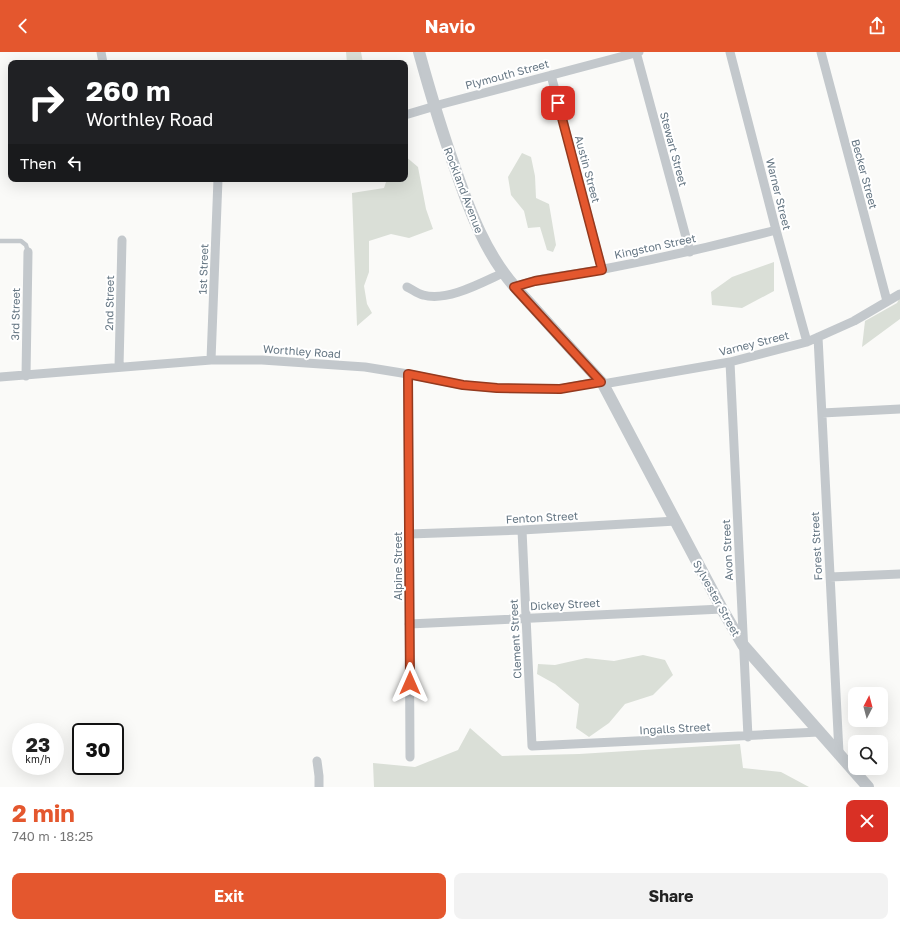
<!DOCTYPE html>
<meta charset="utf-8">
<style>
body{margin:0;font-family:"Golos Text",sans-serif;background:#f2f2f2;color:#222;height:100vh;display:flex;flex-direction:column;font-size:15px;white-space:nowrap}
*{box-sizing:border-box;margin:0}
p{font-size:13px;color:#767676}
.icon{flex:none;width:22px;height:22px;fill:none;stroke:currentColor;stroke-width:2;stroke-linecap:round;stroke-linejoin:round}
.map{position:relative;height:735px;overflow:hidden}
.panel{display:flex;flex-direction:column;background:#fff;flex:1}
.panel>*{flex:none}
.hud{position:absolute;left:8px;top:8px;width:400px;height:122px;border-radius:8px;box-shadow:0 4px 16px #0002;background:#202124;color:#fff;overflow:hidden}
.needle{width:26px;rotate:6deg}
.buttons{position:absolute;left:848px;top:635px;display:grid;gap:8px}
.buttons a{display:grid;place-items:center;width:40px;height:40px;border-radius:8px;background:#fff;box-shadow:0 4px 16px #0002;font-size:20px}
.speed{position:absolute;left:12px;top:671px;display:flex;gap:8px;font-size:20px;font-weight:700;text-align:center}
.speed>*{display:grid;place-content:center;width:52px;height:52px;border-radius:50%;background:#fff;box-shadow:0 4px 16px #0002;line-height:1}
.speed small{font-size:10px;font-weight:400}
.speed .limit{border:2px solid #111;border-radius:6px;background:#fff;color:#111}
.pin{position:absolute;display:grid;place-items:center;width:34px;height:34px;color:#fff;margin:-17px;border-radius:8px;box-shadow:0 2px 6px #0006}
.me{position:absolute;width:44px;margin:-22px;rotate:0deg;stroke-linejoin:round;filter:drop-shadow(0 0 3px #0008)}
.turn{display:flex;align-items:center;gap:14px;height:84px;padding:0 12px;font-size:18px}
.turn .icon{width:52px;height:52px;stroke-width:2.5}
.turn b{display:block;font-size:28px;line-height:34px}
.then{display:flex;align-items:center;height:38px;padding:0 12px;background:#0003;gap:8px;font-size:15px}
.round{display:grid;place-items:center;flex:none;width:42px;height:42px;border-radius:8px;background:#f2f2f2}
.headline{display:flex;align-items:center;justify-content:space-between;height:68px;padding:0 12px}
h1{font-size:24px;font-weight:700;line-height:30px;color:#e4572e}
.cta{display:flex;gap:8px;margin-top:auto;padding:8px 12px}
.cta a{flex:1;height:46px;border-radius:8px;background:#e4572e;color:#fff;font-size:16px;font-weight:700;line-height:46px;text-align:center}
.cta a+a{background:#f2f2f2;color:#222}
header{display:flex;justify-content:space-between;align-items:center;height:52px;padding:0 12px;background:#e4572e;color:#fff;font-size:18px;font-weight:700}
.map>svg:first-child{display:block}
</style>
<header><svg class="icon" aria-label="back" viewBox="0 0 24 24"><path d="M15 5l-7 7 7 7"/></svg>Navio<svg class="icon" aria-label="share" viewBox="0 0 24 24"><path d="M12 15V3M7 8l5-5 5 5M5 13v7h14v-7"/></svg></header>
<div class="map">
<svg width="900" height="735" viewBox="0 0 900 735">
<rect width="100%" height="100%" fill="#fafaf8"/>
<path fill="#dadfd7" d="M346,0H361L363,11H347Z
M522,101L531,105L535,124L536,146L549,152L556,193L553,200L547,198L540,175L528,176L524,159L511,143L508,125Z
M405,104L418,115L426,157L433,177L409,186L391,182L369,189V220L364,234L367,252L372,261L357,274L352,141L384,136L387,127H405Z
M774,210V239L742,256L712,253L711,240L732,225Z
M900,245V267L862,295L865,269L897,251Z
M643,603L665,608L673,623L653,643L625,652L609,671L589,685L576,676L579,652L555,632L537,622L538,612L555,613L586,606L614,609Z
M470,676L502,704L579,702L740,692L743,716L781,720L809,735H374L373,711L415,715L458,698Z"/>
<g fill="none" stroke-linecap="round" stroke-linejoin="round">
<path stroke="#c3c8cc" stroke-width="4.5" d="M0,189H21L26,193L28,200"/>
<path stroke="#c3c8cc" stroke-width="9" d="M101,0L103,11
M636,0L690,200
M730,0L776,178L807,290
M821,0L887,249
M551,23L602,218
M405,63L442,52L639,0
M407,235C412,237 417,242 423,243C447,250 481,231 503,221
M515,235C543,224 574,223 604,217C662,206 719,193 776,178
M818,285L839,701
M211,308L218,127
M730,310L748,685
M119,315L122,188
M408,322L410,705
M26,324L28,200
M0,325L211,308H262L365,315L408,322L463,333L497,336L560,337L601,329
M603,332L730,310L807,290L854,269L900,242
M822,361L900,357
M522,478L532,694L819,680
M409,482L522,478L676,469
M830,525L900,522
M409,572L722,557
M317,709L319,724V735"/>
<path stroke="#c3c8cc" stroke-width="12" d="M419,0C430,40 442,80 456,119C470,160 486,202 515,235L603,332L722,557L743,593L868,735"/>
</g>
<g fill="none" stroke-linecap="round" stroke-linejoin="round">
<defs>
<path id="route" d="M410,631L408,322L463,333L497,336L560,337L601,330L514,235L535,229L602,218L558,51"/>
</defs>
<use href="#route" stroke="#94391e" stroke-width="10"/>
<use href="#route" stroke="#e4572e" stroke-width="7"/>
</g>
<g text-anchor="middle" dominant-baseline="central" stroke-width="4" stroke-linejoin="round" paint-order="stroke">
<g font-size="11" fill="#657683" stroke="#fff">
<text transform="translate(507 22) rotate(-15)">Plymouth Street</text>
<text transform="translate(674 97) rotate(75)">Stewart Street</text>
<text transform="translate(588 117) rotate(75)">Austin Street</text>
<text transform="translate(865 122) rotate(75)">Becker Street</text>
<text transform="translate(464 138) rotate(69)">Rockland Avenue</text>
<text transform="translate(779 142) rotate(76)">Warner Street</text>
<text transform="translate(655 194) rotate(-12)">Kingston Street</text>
<text transform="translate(203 217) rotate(-88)">1st Street</text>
<text transform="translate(109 251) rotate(-89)">2nd Street</text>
<text transform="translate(15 262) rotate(-89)">3rd Street</text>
<text transform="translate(754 291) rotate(-14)">Varney Street</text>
<text transform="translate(302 299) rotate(4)">Worthley Road</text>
<text transform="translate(542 465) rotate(-3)">Fenton Street</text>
<text transform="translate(816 494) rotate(-93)">Forest Street</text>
<text transform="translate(727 498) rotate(-93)">Avon Street</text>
<text transform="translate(397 514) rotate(-90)">Alpine Street</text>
<text transform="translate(717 546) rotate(61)">Sylvester Street</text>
<text transform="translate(565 552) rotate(-3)">Dickey Street</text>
<text transform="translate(515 587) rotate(-93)">Clement Street</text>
<text transform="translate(675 676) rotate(-3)">Ingalls Street</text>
</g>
</g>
</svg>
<div class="buttons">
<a><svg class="needle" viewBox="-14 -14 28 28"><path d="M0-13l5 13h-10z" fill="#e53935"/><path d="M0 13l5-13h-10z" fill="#767676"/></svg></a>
<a><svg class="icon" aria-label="search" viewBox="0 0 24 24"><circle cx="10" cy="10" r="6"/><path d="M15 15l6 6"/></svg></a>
</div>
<div class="speed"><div>23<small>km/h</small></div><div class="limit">30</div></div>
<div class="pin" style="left:558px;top:51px;background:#d93025"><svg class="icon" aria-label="arrive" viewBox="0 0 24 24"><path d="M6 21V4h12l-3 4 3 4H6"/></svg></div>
<svg class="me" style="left:410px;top:631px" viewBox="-20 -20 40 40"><path d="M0-17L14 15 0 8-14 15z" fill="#e4572e" stroke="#fff" stroke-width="4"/></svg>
<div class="hud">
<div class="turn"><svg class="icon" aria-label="right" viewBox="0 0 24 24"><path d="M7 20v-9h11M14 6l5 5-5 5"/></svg><div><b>260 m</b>Worthley Road</div></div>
<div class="then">Then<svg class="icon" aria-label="left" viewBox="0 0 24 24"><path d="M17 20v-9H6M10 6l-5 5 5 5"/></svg></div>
</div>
</div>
<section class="panel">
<div class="headline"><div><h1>2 min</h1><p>740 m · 18:25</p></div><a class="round" style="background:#d93025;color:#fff"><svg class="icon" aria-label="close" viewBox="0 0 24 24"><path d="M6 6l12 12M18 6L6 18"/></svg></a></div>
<div class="cta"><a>Exit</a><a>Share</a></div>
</section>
